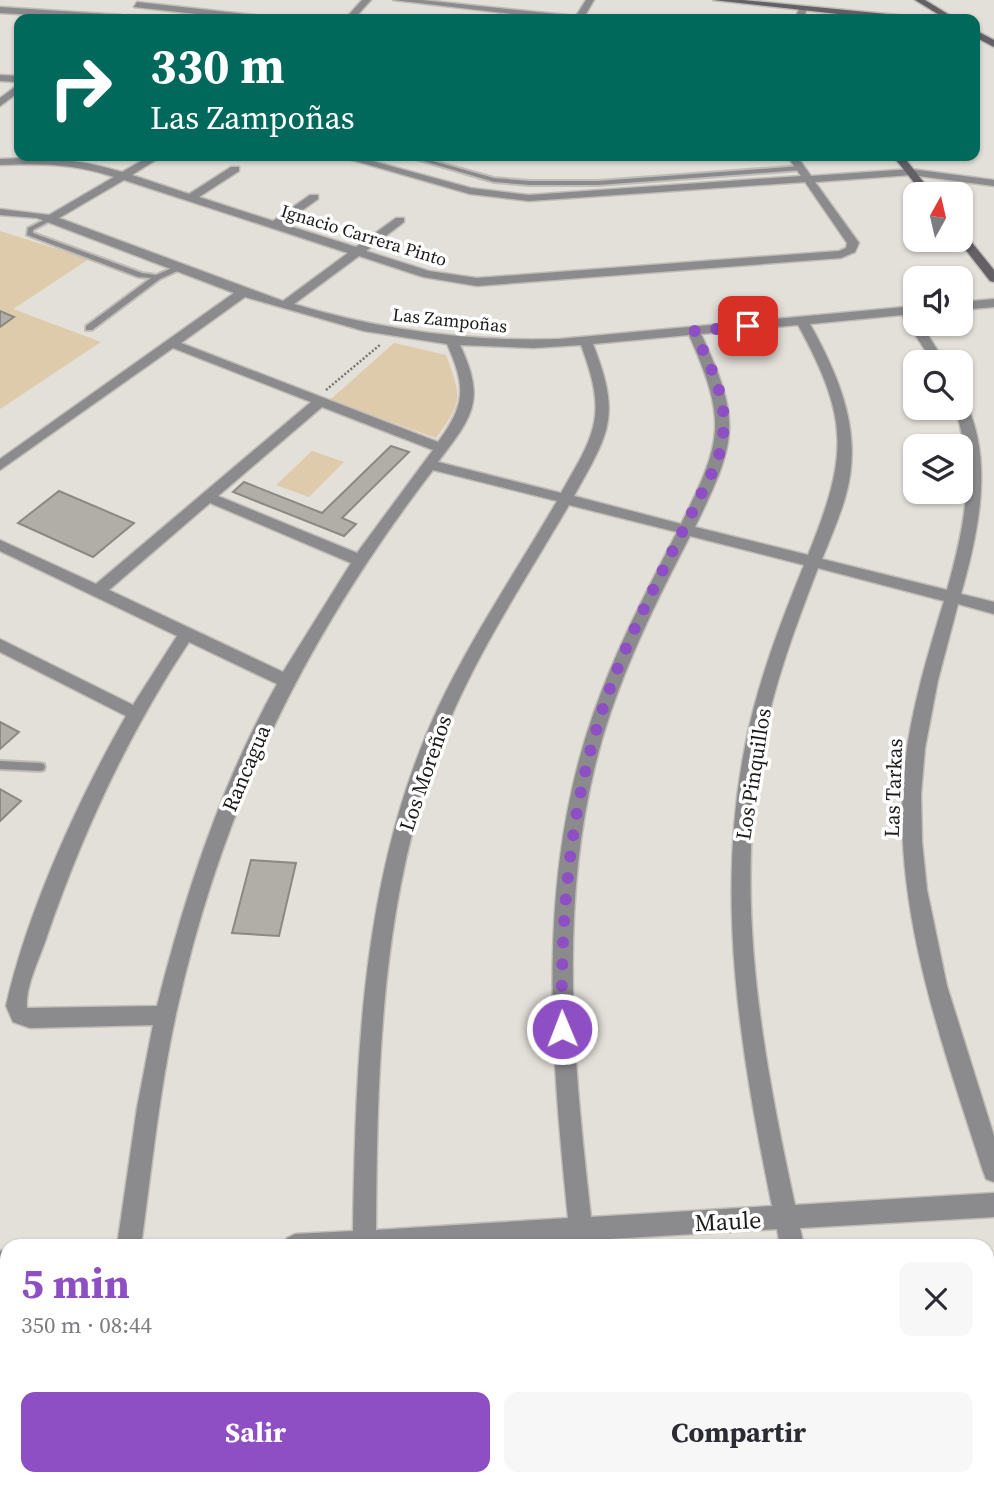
<!DOCTYPE html>
<html lang="es">
<meta charset="utf-8">
<style>
body{margin:0;font-family:"Source Serif 4",serif;background:#f7f7f7;color:#2b2b33;height:100vh;display:flex;flex-direction:column;font-size:26px;white-space:nowrap}
*{box-sizing:border-box;margin:0}
p{font-size:23px;color:#7c7c81}
.icon{flex:none;width:38px;height:38px;fill:none;stroke:currentColor;stroke-width:2;stroke-linecap:round;stroke-linejoin:round}
.map{position:relative;flex:1;overflow:hidden}
.panel{position:absolute;left:0px;top:1239px;width:994px;height:247px;display:flex;flex-direction:column;background:#fff;border-radius:21px 21px 0 0;box-shadow:0 2px 5px #0004}
.panel>*{flex:none}
.banner{position:absolute;left:14px;top:14px;width:966px;height:147px;border-radius:14px;box-shadow:0 2px 5px #0004;background:#00695c;color:#fff;overflow:hidden}
.needle{width:46px;rotate:8deg}
.buttons{position:absolute;left:903px;top:182px;display:grid;gap:14px}
.buttons a{display:grid;place-items:center;width:70px;height:70px;border-radius:14px;background:#fff;box-shadow:0 2px 5px #0004;font-size:35px}
.pin{position:absolute;display:grid;place-items:center;width:60px;height:60px;color:#fff;margin:-30px;border-radius:14px;box-shadow:0 4px 10px #0006}
.me{position:absolute;width:77px;margin:-38px;rotate:359deg;stroke-linejoin:round;filter:drop-shadow(0 0 5px #0008)}
.turn{display:flex;align-items:center;gap:24px;height:147px;padding:0 21px;font-size:32px}
.turn .icon{width:91px;height:91px;stroke-width:2.5}
.turn b{display:block;font-size:49px;line-height:60px}
.round{display:grid;place-items:center;flex:none;width:74px;height:74px;border-radius:14px;background:#f7f7f7}
.summary{display:flex;align-items:center;justify-content:space-between;height:119px;padding:0 21px}
h1{font-size:42px;font-weight:700;line-height:52px;color:#8f4fc4}
.button{display:flex;gap:14px;margin-top:auto;padding:14px 21px}
.button a{flex:1;height:80px;border-radius:14px;background:#8f4fc4;color:#fff;font-size:28px;font-weight:700;line-height:80px;text-align:center}
.button a+a{background:#f7f7f7;color:#2b2b33}
.map>svg:first-child{display:block}
</style>
<div class="map">
<svg width="994" height="1485" viewBox="0 0 994 1485">
<rect width="100%" height="100%" fill="#e3dfd9"/>
<path fill="#decbab" d="M0,231L89,259L13,309L101,342L0,409Z
M394,343L446,355C461,397 464,400 436,438L330,400Z
M312,451L344,462L309,497L276,485Z"/>
<path fill="#b1ada7" stroke="#8c8882" stroke-width="2" d="M0,311L14,317L0,327Z
M391,446L409,452L342,518L356,524L344,536L233,492L244,482L322,513Z
M59,491L134,523L93,557L18,523Z
M0,722L19,732L0,749Z
M0,789L21,801L0,821Z
M251,860L296,863L279,936L232,933Z"/>
<g fill="none" stroke-linecap="round" stroke-linejoin="round">
<defs>
<path id="lane" d="M406,156H415L494,178L530,181H598L801,166L804,168L801,170L598,185H530L494,182Z
M50,217L52,218V220L33,230V233L142,273L156,275L179,265L186,267L160,279L92,330H86V326L151,278L138,277L27,235L28,228Z
M0,761L40,763L44,764L45,767L44,770L40,771L0,769Z"/>
<path id="street" d="M362,0H371L354,19H345Z
M393,0H422L576,16L586,0H594L583,19H554Z
M137,2L262,16L266,19H241L134,7Z
M803,6L807,9L803,19H795L799,9Z
M0,7L121,15L125,18L100,19L0,13Z
M0,75L19,76V82L0,81Z
M19,84V92L0,106V98Z
M150,156H162L132,175L189,194L231,167H239V171L199,197L273,221L310,195H318V199L283,224L356,247L396,218H404V222L366,251L429,271L477,278L839,251L846,248L847,243L805,182L529,201L470,194L338,156H354L471,188L529,195L801,176L787,156H797L811,176L911,169L994,180V186L911,175L815,182L859,243L855,252L841,258L477,286L423,277L359,256L294,304C381,330 468,342 559,339L915,306V324H921L945,362H933L902,315L810,324C840,378 864,435 845,498C839,519 830,539 822,559L947,590C965,525 976,474 955,408H961V402L966,403C994,462 978,534 961,594L994,602V614L958,604L938,680L925,748L921,794L922,842L927,890L947,986L994,1136V1182L986,1179L983,1171C942,1043 892,908 904,772C910,713 927,657 944,601L818,568C796,625 775,681 763,741C733,896 762,1053 795,1205L994,1193V1217L800,1228L804,1246H780L777,1229L593,1240L594,1246H570V1242L494,1246H283L287,1238L295,1234L353,1231C356,1054 362,871 438,708C472,636 517,570 557,501L433,470C307,635 224,802 178,1005C160,1084 152,1166 141,1246H117L137,1108L153,1025L30,1028L13,1022L6,1006C27,912 78,800 126,716L0,652V639L133,705L177,636L0,551V540L96,584L311,402L173,348L0,470V459L234,293L37,218L0,215V209L49,215L114,177C76,164 40,163 0,165V159C45,157 79,159 122,172ZM124,180L348,253L283,301L59,218ZM245,297L364,331L447,344C466,387 466,404 438,442L181,343ZM798,325C850,420 848,456 808,555L695,527C737,441 742,422 701,334ZM689,335C727,421 723,440 681,524L574,496C610,432 621,416 593,344ZM460,345L534,348L581,345C607,415 597,431 561,493L438,462C473,416 486,401 460,345ZM322,407L433,450L357,553L218,496ZM210,503L351,563L283,672L109,590ZM569,505L677,532C646,592 615,651 593,715C536,879 551,1049 568,1218L376,1230C377,1053 382,872 455,708C487,637 530,572 569,505ZM690,536L804,565C781,622 758,681 746,742C714,897 741,1054 772,1206L591,1217C572,1049 555,878 610,714C631,652 660,594 690,536ZM189,642L277,684C221,784 185,895 157,1006L27,1008C25,986 40,958 47,936C83,832 128,734 189,642Z
M994,299V307L961,310V302Z
M7,1250V1274L0,1275V1251Z
M85,1479H111L110,1485H84Z
M349,1479H375V1485H349Z
M590,1479H616L617,1485H591Z
M828,1479H854L855,1485H829Z"/>
<path id="secondary" d="M713,0H743L907,16L911,19H883Z
M915,0H925L956,19H946Z
M975,30L994,40V47L975,37Z
M893,156H903L933,194H923Z
M961,233L965,234L994,270V282L990,281L958,240H961Z"/>
</defs>
<use href="#lane" stroke="#c0bcb7" stroke-width="4"/>
<use href="#street" stroke="#c0bcb7" stroke-width="3"/>
<use href="#secondary" stroke="#c0bcb7" stroke-width="3"/>
<path stroke="#777470" stroke-width="2.5" stroke-dasharray="2 2" stroke-linecap="butt" d="M326,390L381,344"/>
<use href="#lane" fill="#8b8a8c" fill-rule="evenodd"/>
<use href="#street" fill="#8b8a8c" fill-rule="evenodd"/>
<use href="#secondary" fill="#636165" fill-rule="evenodd"/>
</g>
<g fill="none" stroke-linecap="round" stroke-linejoin="round">
<path stroke="#8f4fc4" stroke-width="12" stroke-dasharray="0 21.6" d="M562,1029C560,906 571,785 617,670C645,600 683,533 716,464C735,411 716,379 694,331L748,326"/>
</g>
<g text-anchor="middle" dominant-baseline="central" stroke-width="7" stroke-linejoin="round" paint-order="stroke">
<g font-size="18" fill="#1e1c1a" stroke="#fff">
<text transform="translate(364 235) rotate(17)">Ignacio Carrera Pinto</text>
<text transform="translate(450 320) rotate(6)">Las Zampoñas</text>
</g>
<g font-size="21" fill="#1e1c1a" stroke="#fff">
<text transform="translate(246 768) rotate(-67)">Rancagua</text>
<text transform="translate(425 773) rotate(-71)">Los Moreños</text>
<text transform="translate(753 774) rotate(-81)">Los Pinquillos</text>
<text transform="translate(893 788) rotate(-88)">Las Tarkas</text>
</g>
<g font-size="24" fill="#1e1c1a" stroke="#fff">
<text transform="translate(728 1221) rotate(-3)">Maule</text>
</g>
</g>
</svg>
<div class="buttons">
<a><svg class="needle" viewBox="-14 -14 28 28"><path d="M0-13l5 13h-10z" fill="#e53935"/><path d="M0 13l5-13h-10z" fill="#7c7c81"/></svg></a>
<a><svg class="icon" aria-label="sound" viewBox="0 0 24 24"><path d="M4 9h4l5-4v14l-5-4H4zM17 9q2 3 0 6"/></svg></a>
<a><svg class="icon" aria-label="search" viewBox="0 0 24 24"><circle cx="10" cy="10" r="6"/><path d="M15 15l6 6"/></svg></a>
<a><svg class="icon" aria-label="layers" viewBox="0 0 24 24"><path d="M12 4l9 5-9 5-9-5zM3 14l9 5 9-5"/></svg></a>
</div>
<div class="pin" style="left:748px;top:326px;background:#d93025"><svg class="icon" aria-label="arrive" viewBox="0 0 24 24"><path d="M6 21V4h12l-3 4 3 4H6"/></svg></div>
<svg class="me" style="left:562px;top:1029px" viewBox="-20 -20 40 40"><circle r="17" fill="#8f4fc4" stroke="#fff" stroke-width="3"/><path d="M0-11L8 9 0 5-8 9z" fill="#fff"/></svg>
<div class="banner">
<div class="turn"><svg class="icon" aria-label="right" viewBox="0 0 24 24"><path d="M7 20v-9h11M14 6l5 5-5 5"/></svg><div><b>330 m</b>Las Zampoñas</div></div>
</div>
<section class="panel">
<div class="summary"><div><h1>5 min</h1><p>350 m · 08:44</p></div><a class="round"><svg class="icon" aria-label="close" viewBox="0 0 24 24"><path d="M6 6l12 12M18 6L6 18"/></svg></a></div>
<div class="button"><a>Salir</a><a>Compartir</a></div>
</section>
</div>
